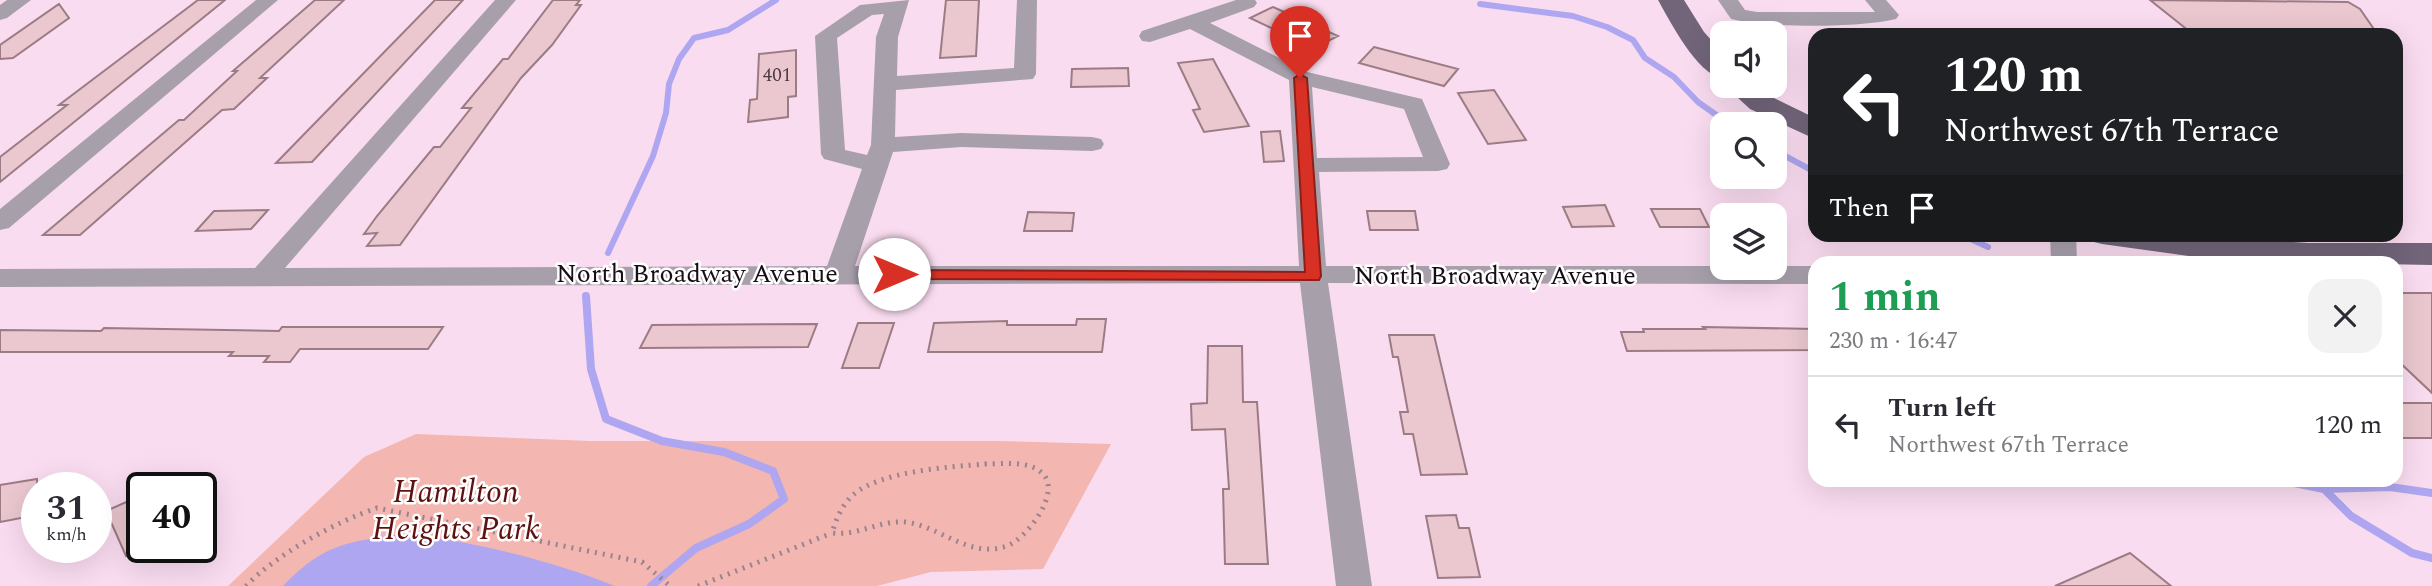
<!DOCTYPE html>
<meta charset="utf-8">
<style>
body{margin:0;font-family:Spectral,serif;background:#f2f2f3;color:#2b2b33;height:100vh;display:flex;flex-direction:column;font-size:26px;white-space:nowrap}
*{box-sizing:border-box;margin:0}
p{font-size:23px;color:#7c7c81}
.icon{flex:none;width:38px;height:38px;fill:none;stroke:currentColor;stroke-width:2;stroke-linecap:round;stroke-linejoin:round}
.map{position:relative;flex:1;overflow:hidden}
.side{position:absolute;left:1808px;top:256px;width:595px;height:231px;display:flex;flex-direction:column;background:#fff;border-radius:21px;box-shadow:0 7px 28px #0002}
.side>*{flex:none}
.hud{position:absolute;left:1808px;top:28px;width:595px;height:214px;border-radius:21px;box-shadow:0 7px 28px #0002;background:#202124;color:#fff;overflow:hidden}
.fabs{position:absolute;left:1710px;top:21px;display:grid;gap:14px}
.fabs a{display:grid;place-items:center;width:77px;height:77px;border-radius:14px;background:#fff;box-shadow:0 7px 28px #0002;font-size:35px}
.speed{position:absolute;left:21px;top:472px;display:flex;gap:14px;font-size:35px;font-weight:700;text-align:center}
.speed>*{display:grid;place-content:center;width:91px;height:91px;border-radius:50%;background:#fff;box-shadow:0 7px 28px #0002;line-height:1}
.speed small{font-size:18px;font-weight:400}
.speed .limit{border:4px solid #111;border-radius:10px;background:#fff;color:#111}
.pin{position:absolute;display:grid;place-items:center;width:60px;height:60px;color:#fff;margin:-72px -30px;border-radius:50% 50% 50% 0;rotate:-45deg;box-shadow:0 0 7px #0007}
.pin .icon{rotate:45deg}
.me{position:absolute;width:77px;margin:-38px;rotate:90deg;stroke-linejoin:round;filter:drop-shadow(0 0 5px #0008)}
.turn{display:flex;align-items:center;gap:24px;height:147px;padding:0 21px;font-size:32px}
.turn .icon{width:91px;height:91px;stroke-width:2.5}
.turn b{display:block;font-size:49px;line-height:60px}
.then{display:flex;align-items:center;height:66px;padding:0 21px;background:#0003;gap:14px;font-size:26px}
.round{display:grid;place-items:center;flex:none;width:74px;height:74px;border-radius:21px;background:#f2f2f3}
.summary{display:flex;align-items:center;justify-content:space-between;height:119px;padding:0 21px}
h1{font-size:42px;font-weight:700;line-height:52px;color:#1e9e55}
ul{padding:0;list-style:none}
li{display:flex;align-items:center;gap:21px;height:98px;padding:0 21px;border-top:2px solid #e1e1e2}
li div{flex:1}
li b{display:block;font-size:26px}
li em{font-style:normal}
.map>svg:first-child{display:block}
</style>
<div class="map">
<svg width="2432" height="586" viewBox="0 0 2432 586">
<rect width="100%" height="100%" fill="#fadcf0"/>
<path fill="#f3b6b0" d="M416,434L590,441H997L1111,444L1043,569L931,572L877,586H228L364,457Z"/>
<path fill="#aea6f0" d="M400,534C466,539 554,561 615,586H283C324,544 344,543 400,534Z"/>
<g fill="none" stroke-linecap="round" stroke-linejoin="round">
<path stroke="#aea6f0" stroke-width="6" d="M1480,4L1573,16L1607,27L1633,40L1645,58L1674,77L1698,102L1729,124
M1774,150L1815,172
M1960,234L1988,247
M608,253L653,156L666,113L669,84L679,59L694,38L728,30L776,0"/>
<path stroke="#aea6f0" stroke-width="8" d="M586,296L591,369L606,419L662,441L724,452L773,471L784,499L749,524L696,548L651,586
M2279,480L2324,489L2351,516L2412,553L2432,558
M2324,489L2390,487L2432,493"/>
</g>
<path fill="#ebc8d0" stroke="#9c7c84" stroke-width="2" d="M198,0H225L0,182V157L67,105H59Z
M315,0H344L260,78H267L234,109L222,110L80,235H43L179,120H184L237,71H233Z
M435,0H463L312,162L276,163Z
M553,0H580L576,5H581L552,45L521,78L400,245L367,246L377,233L364,234L377,216L434,147H440L471,108H462L503,59H508Z
M946,0H979L976,56L940,58Z
M2150,0L2348,2L2360,9L2378,35H2288L2281,31H2189Z
M59,4L69,18L13,58L0,59V45Z
M1273,7L1338,36L1314,48L1250,18Z
M1374,47L1458,69L1444,86L1359,63Z
M796,50V96L788,97V117L748,122L750,100L757,99L759,54Z
M1213,59L1249,126L1204,132L1193,110L1200,109L1178,63Z
M1128,68L1129,86L1071,87L1072,69Z
M1494,90L1526,140L1488,144L1458,93Z
M1280,131L1284,161L1264,162L1261,132Z
M1605,205L1614,226L1572,227L1563,207Z
M1651,209H1700L1709,227H1660Z
M268,210L251,229L196,231L214,211Z
M1367,211H1415L1418,230H1370Z
M1028,212L1074,213L1072,231H1024Z
M2396,293H2432V393L2396,359Z
M1077,319H1106L1102,352H928L934,323L1007,321V325H1076Z
M858,323H894L879,368H842Z
M817,324L808,347L640,348L652,325Z
M282,327H443L428,349H300L290,362H264L269,356H229L233,352H0V330L101,331L104,328L279,331Z
M1703,327L1815,329V350L1627,351L1621,332H1644L1643,329H1705Z
M1389,335H1434L1467,474L1421,475L1413,434H1404L1400,412H1408L1398,357H1393Z
M1208,346H1242L1243,402H1257L1268,564H1225L1223,489H1229L1225,429L1192,430L1191,404L1207,403Z
M2396,403H2432V438H2396Z
M37,479V515L0,522V485Z
M142,495V549L126,556L106,511Z
M1456,515L1459,528H1469L1480,577L1438,578L1426,516Z
M2130,553L2171,586H2055Z"/>
<g fill="none" stroke-linecap="round" stroke-linejoin="round">
<path stroke="#998392" stroke-width="5" stroke-dasharray="2 6" stroke-linecap="butt" d="M985,464C1002,464 1028,460 1042,473C1063,492 1026,539 1007,546C968,559 941,526 905,522C880,520 858,536 832,533C836,519 842,505 853,495C880,471 949,467 985,464Z
M246,586C275,555 337,521 377,508L642,562L670,586
M698,586L832,533"/>
<path fill="#a7a0ab" fill-rule="evenodd" d="M7,0H31L7,18L0,20V5Z
M256,0H278L9,228L0,230V209Z
M495,0H516L285,268L827,266L862,169L824,159L821,154L815,36L860,5L909,0L898,37L897,76L1014,68L1017,0H1037L1036,74L1033,79L896,90L895,137L961,133L1092,137L1101,139L1104,144L1101,149L1092,151L961,147L893,152L855,266H1299L1289,80L1190,29L1150,42L1142,41L1139,36L1142,31L1236,0H1255L1257,3L1254,7L1210,23L1307,72L1422,99L1450,164L1447,169L1438,171L1319,172L1326,266H1815V284L1328,283L1372,586H1336L1300,283L0,287V269L255,268ZM884,14L876,37L871,145L867,155L845,150L837,38L872,15ZM1312,87L1404,109L1423,157L1317,158Z
M1718,0H1738L1745,10L1757,12H1875L1865,0H1886L1899,15L1896,19C1860,28 1767,28 1731,19Z
M2050,234H2076L2077,262H2051Z"/>
<path fill="#72657a" fill-rule="evenodd" d="M1658,0H1684L1704,32L1722,52V79C1696,72 1671,23 1658,0Z
M1725,86H1758L1772,97L1815,118V139L1750,109Z
M2085,234H2173L2308,243H2432V265L2225,261L2102,244L2090,241Z"/>
</g>
<path fill="#d93025" stroke="#8d1f18" stroke-width="2" d="M1300,74L1307,78L1321,276L1319,280L894,279L886,274L894,270L1305,272L1294,78Z"/>
<g text-anchor="middle" dominant-baseline="central" stroke-width="5" stroke-linejoin="round" paint-order="stroke">
<g font-size="19" fill="#4c3c43">
<text x="777" y="75">401</text>
</g>
<g font-size="26" fill="#170d14" stroke="#fff">
<text x="697" y="274">North Broadway Avenue</text>
<text x="1495" y="276">North Broadway Avenue</text>
</g>
<g font-size="32" font-style="italic" fill="#5d1111" stroke="#fff">
<text x="456" y="492">Hamilton<tspan x="456" dy="37">Heights Park</tspan></text>
</g>
</g>
</svg>
<div class="fabs">
<a><svg class="icon" aria-label="sound" viewBox="0 0 24 24"><path d="M4 9h4l5-4v14l-5-4H4zM17 9q2 3 0 6"/></svg></a>
<a><svg class="icon" aria-label="search" viewBox="0 0 24 24"><circle cx="10" cy="10" r="6"/><path d="M15 15l6 6"/></svg></a>
<a><svg class="icon" aria-label="layers" viewBox="0 0 24 24"><path d="M12 4l9 5-9 5-9-5zM3 14l9 5 9-5"/></svg></a>
</div>
<div class="speed"><div>31<small>km/h</small></div><div class="limit">40</div></div>
<div class="pin" style="left:1300px;top:78px;background:#d93025"><svg class="icon" aria-label="arrive" viewBox="0 0 24 24"><path d="M6 21V4h12l-3 4 3 4H6"/></svg></div>
<svg class="me" style="left:894px;top:274px" viewBox="-20 -20 40 40"><circle r="19" fill="#fff"/><path d="M0-13L10 11 0 6-10 11z" fill="#d93025"/></svg>
<div class="hud">
<div class="turn"><svg class="icon" aria-label="left" viewBox="0 0 24 24"><path d="M17 20v-9H6M10 6l-5 5 5 5"/></svg><div><b>120 m</b>Northwest 67th Terrace</div></div>
<div class="then">Then<svg class="icon" aria-label="arrive" viewBox="0 0 24 24"><path d="M6 21V4h12l-3 4 3 4H6"/></svg></div>
</div>
<section class="side">
<div class="summary"><div><h1>1 min</h1><p>230 m · 16:47</p></div><a class="round"><svg class="icon" aria-label="close" viewBox="0 0 24 24"><path d="M6 6l12 12M18 6L6 18"/></svg></a></div>
<ul>
<li><svg class="icon" aria-label="left" viewBox="0 0 24 24"><path d="M17 20v-9H6M10 6l-5 5 5 5"/></svg><div><b>Turn left</b><p>Northwest 67th Terrace</p></div><em>120 m</em></li>
</ul>
</section>
</div>
